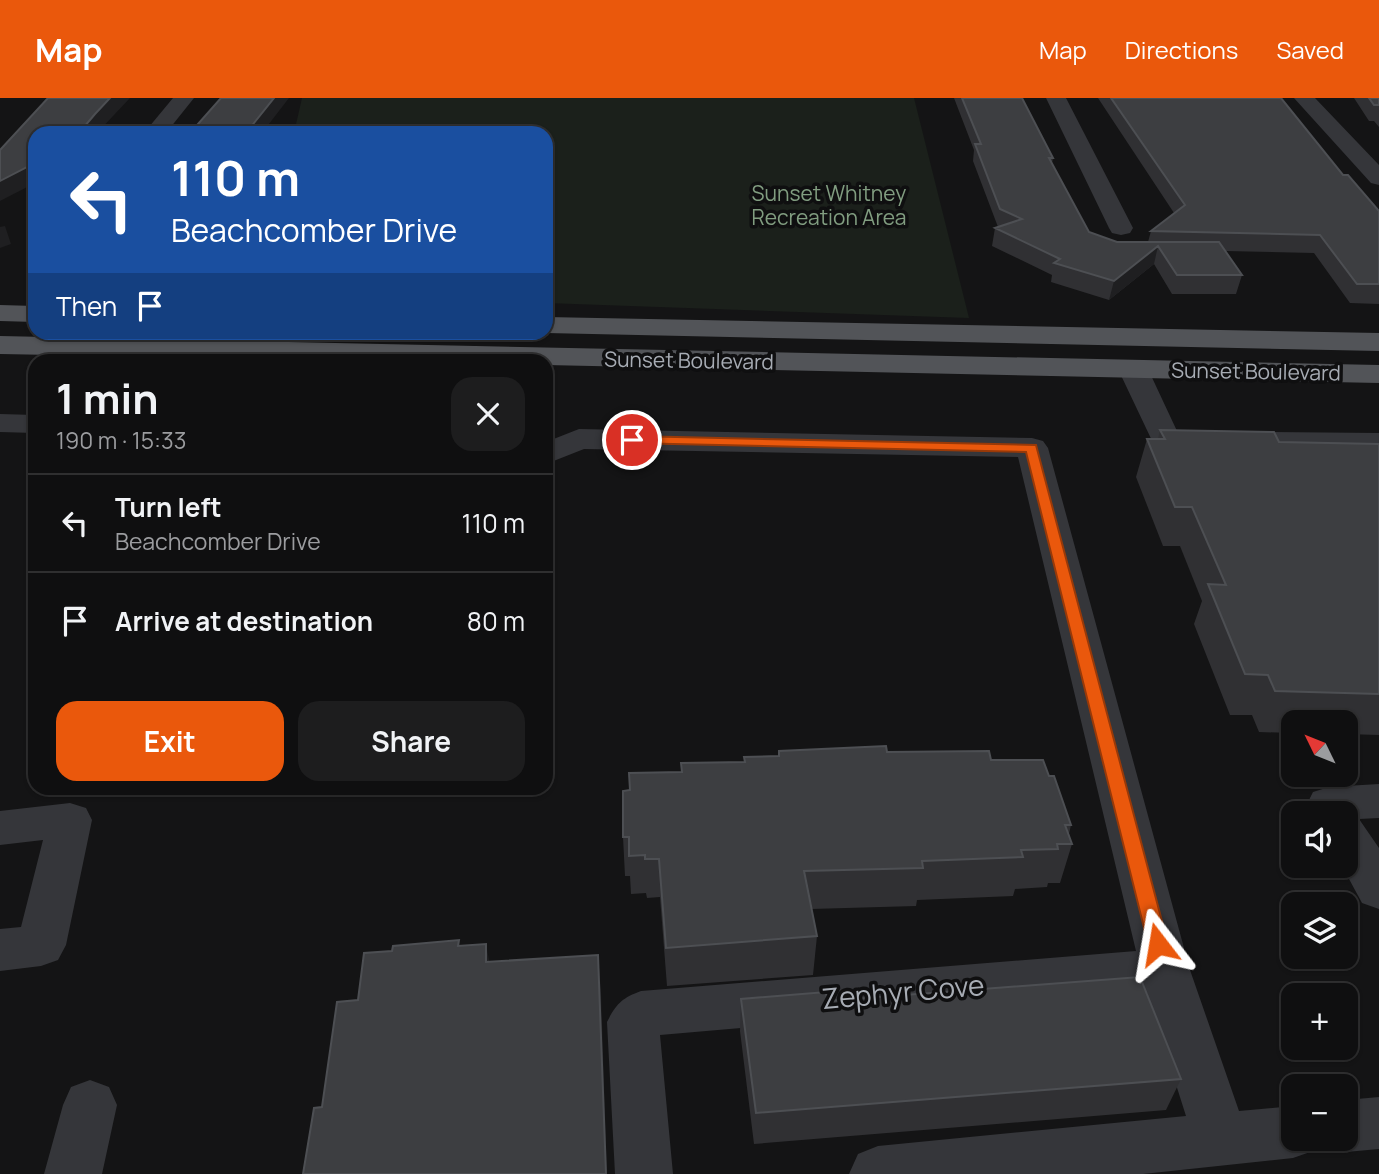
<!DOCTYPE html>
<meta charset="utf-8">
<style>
body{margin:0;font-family:Manrope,sans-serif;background:#1d1d1e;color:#f1f3f6;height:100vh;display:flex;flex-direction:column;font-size:26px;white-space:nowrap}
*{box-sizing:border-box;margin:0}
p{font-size:23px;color:#9b9c9f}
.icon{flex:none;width:38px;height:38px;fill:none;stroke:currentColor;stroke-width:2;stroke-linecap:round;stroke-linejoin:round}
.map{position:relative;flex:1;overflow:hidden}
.drawer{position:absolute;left:28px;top:256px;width:525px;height:441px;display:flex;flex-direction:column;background:#0f0f10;border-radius:21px;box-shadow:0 2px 5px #0004,0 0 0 2px #2f2f30}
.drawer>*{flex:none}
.guide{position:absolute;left:28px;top:28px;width:525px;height:214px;border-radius:21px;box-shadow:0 2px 5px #0004,0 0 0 2px #2f2f30;background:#1a4fa0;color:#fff;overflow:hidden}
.needle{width:46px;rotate:313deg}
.buttons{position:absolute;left:1281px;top:612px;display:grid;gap:14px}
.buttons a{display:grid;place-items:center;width:77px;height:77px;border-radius:14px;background:#0f0f10;box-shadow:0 2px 5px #0004,0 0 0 2px #2f2f30;font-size:35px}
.pin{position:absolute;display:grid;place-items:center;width:60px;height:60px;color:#fff;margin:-30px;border:4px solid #fff;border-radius:50%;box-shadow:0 2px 7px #0007}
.me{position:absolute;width:77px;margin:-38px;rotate:346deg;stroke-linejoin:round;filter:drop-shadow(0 0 5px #0008)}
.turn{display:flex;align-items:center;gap:24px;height:147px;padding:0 28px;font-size:32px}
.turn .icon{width:91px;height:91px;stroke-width:2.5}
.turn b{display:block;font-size:49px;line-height:60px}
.then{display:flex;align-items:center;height:66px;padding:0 28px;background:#0003;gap:14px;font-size:26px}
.round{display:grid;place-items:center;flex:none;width:74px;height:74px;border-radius:21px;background:#1d1d1e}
.head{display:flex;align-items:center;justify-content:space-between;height:119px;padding:0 28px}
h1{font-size:42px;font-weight:700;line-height:52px}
.primary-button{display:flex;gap:14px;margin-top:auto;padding:14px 28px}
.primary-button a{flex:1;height:80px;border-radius:21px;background:#ea580c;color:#fff;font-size:28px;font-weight:700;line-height:80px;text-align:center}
.primary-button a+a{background:#1d1d1e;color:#f1f3f6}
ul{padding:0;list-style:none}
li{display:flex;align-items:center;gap:21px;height:98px;padding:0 28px;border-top:2px solid #2f2f30}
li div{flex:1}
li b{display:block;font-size:26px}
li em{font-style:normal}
header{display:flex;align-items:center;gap:42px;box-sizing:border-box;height:98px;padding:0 35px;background:#ea580c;color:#fff}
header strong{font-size:33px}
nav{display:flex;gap:38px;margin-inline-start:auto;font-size:24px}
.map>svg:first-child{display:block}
</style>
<header>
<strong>Map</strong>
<nav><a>Map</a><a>Directions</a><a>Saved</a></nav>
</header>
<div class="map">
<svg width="1379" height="1076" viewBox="0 0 1379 1076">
<rect width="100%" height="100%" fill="#141415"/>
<path fill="#1b201b" d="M302,0H914L969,220L546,205V35H294Z"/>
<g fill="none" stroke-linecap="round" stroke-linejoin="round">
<path fill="#35363a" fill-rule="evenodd" d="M173,0H194L166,35H144Z
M1046,0H1066L1133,130L1130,135L1121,137L1112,135L1109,130Z
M1294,0H1315L1379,67V87L1371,85Z
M1133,262L1143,265L1148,271L1177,333L1379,335V355L1166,352L1155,349L1118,271L1123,265Z
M0,316L35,317V335L0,334Z
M579,331L1032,340L1043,343L1048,350L1190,872L1239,1013L1293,1008V1041H1318L1313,1053L1293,1060L1143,1076H849L858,1056L878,1048L1186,1018L1147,895L660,937L673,1076H615L607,924C616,906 622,900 641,893L1136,853L1018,359L584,351L546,366V344Z
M1379,686V720L1359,721L1379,750V811L1362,805L1342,768H1346V716H1312L1307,706L1313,694L1329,689Z
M70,705L86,710L92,722L66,847L58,862L41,868L0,873V831L21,829L43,742L0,747V713Z
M90,982L109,989L117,1007L102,1076H44L63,1007L71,989Z
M1379,999V1051L1346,1054L1326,1046L1324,1041H1346V1002Z"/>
<path fill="#525458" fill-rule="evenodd" d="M0,207L35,208V224L0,223Z
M546,219L1379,235V253L546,235L543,234H546Z
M0,238L1379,267V285L546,267V262H327L0,256Z"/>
</g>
<path fill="#303033" d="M954,0H1022L1053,60L1052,65L1089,134L1117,144H1148L1151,133L1174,115L1098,0H1281L1343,77L1379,113V206L1350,205L1314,155L1225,153L1242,177L1236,196H1172L1154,166L1109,202L1051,184L1052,177L992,148L995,130L998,129L973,63L974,52Z
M1354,0H1379V29L1374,23H1369Z
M1160,332L1279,344L1379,346V637L1346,636V625H1293V635L1259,634L1252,617H1230L1194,526L1202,503L1180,448H1163L1136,379L1147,341H1158Z
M779,653L887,654L991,662L1049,678L1071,727L1069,736L1072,746L1060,785H1048L1047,789L1015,791L1013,798L917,802L916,808L811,811L817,838L813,877L667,888L660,799L647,800L646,795L631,796L630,778H625L623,739L630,692L681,674V665L744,664V659L778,658Z
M741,901L827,903L1181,981L1166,1012L754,1046L740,933Z"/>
<path fill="#1f1f21" d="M110,0H130L97,35H79L95,16Z
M274,0H289L262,35H246Z
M35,65V85L0,103V83Z
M5,128L11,146L0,150V129Z
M1158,148L1154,166L1109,202L1114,183Z
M486,846L493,883L486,864Z
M598,857L601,894L607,1076H606Z"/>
<path fill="#3d3e41" stroke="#4d4f53" stroke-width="2" d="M48,0H110L95,16L79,35H35V65L0,83V52Z
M221,0H274L246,35H190Z
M962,0H1022L1053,60H1049L1089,134L1117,144H1219L1242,177H1177L1158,148L1114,183L1054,165L1060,161L995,130L1022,121L1000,111L975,46H981Z
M1111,0H1281L1343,77H1348L1379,113V186H1357L1320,137L1151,133L1185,107Z
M1369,0H1379V7H1374Z
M1160,332L1274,334L1279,344L1379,346V596L1275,593L1268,577L1245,576L1208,486L1226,487L1192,409H1175L1147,341H1165Z
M886,648L887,654L989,653L991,662H1043L1049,678H1054L1071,727H1065L1072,746H1057L1058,751L1021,752L1023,759L922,763L923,770L804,773L817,838L666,850L659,761H645V757L629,758V739H623V693L630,692L629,675L682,674L681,665L745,664L744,659L779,658V653Z
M459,842L458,848L486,846V864L598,857L606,1076H303L314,1010L322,1009L337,904L358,902L364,855L392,853L393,848Z
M1140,879L1181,981L756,1015L741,901L826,894L827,903Z"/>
<path fill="#ea580c" stroke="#983908" stroke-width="2" d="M632,338L1036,347L1168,846L1165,852L1158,855L1151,852L1148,846L1026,354L628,345V339Z"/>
<g text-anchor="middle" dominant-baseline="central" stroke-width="7" stroke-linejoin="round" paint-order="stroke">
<g font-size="21" fill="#819d80" stroke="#0f0f10">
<text x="829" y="95">Sunset Whitney<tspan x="829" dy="24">Recreation Area</tspan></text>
</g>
<g font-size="21" fill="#a7acb4" stroke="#0f0f10">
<text transform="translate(689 262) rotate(1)">Sunset Boulevard</text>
<text transform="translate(1256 273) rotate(1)">Sunset Boulevard</text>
</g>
<g font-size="28" fill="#a7acb4" stroke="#0f0f10">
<text transform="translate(903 893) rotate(-5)">Zephyr Cove</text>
</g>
</g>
</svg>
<div class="buttons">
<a><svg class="needle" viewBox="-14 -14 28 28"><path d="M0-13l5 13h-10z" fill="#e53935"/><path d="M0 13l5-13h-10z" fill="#9b9c9f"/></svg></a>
<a><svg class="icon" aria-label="sound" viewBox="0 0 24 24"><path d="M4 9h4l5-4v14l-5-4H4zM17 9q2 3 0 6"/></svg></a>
<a><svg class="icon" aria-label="layers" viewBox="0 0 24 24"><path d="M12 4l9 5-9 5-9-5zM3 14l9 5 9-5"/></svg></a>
<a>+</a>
<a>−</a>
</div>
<div class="pin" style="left:632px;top:342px;background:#d93025"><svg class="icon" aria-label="arrive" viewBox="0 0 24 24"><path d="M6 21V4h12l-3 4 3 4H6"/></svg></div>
<svg class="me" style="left:1158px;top:846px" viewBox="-20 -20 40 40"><path d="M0-17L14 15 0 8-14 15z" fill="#ea580c" stroke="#fff" stroke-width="4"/></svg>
<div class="guide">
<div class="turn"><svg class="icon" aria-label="left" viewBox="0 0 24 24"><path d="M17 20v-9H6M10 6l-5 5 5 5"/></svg><div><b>110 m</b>Beachcomber Drive</div></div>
<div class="then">Then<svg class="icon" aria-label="arrive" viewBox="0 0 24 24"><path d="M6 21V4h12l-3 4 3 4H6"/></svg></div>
</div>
<section class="drawer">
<div class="head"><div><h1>1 min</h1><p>190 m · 15:33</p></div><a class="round"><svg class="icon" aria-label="close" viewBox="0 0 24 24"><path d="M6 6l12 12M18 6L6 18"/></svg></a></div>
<ul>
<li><svg class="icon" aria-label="left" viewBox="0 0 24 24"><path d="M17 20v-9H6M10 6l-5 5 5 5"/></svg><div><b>Turn left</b><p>Beachcomber Drive</p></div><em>110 m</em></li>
<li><svg class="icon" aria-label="arrive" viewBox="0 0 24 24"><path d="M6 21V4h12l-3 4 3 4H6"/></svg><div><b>Arrive at destination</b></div><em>80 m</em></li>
</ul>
<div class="primary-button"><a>Exit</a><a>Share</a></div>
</section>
</div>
